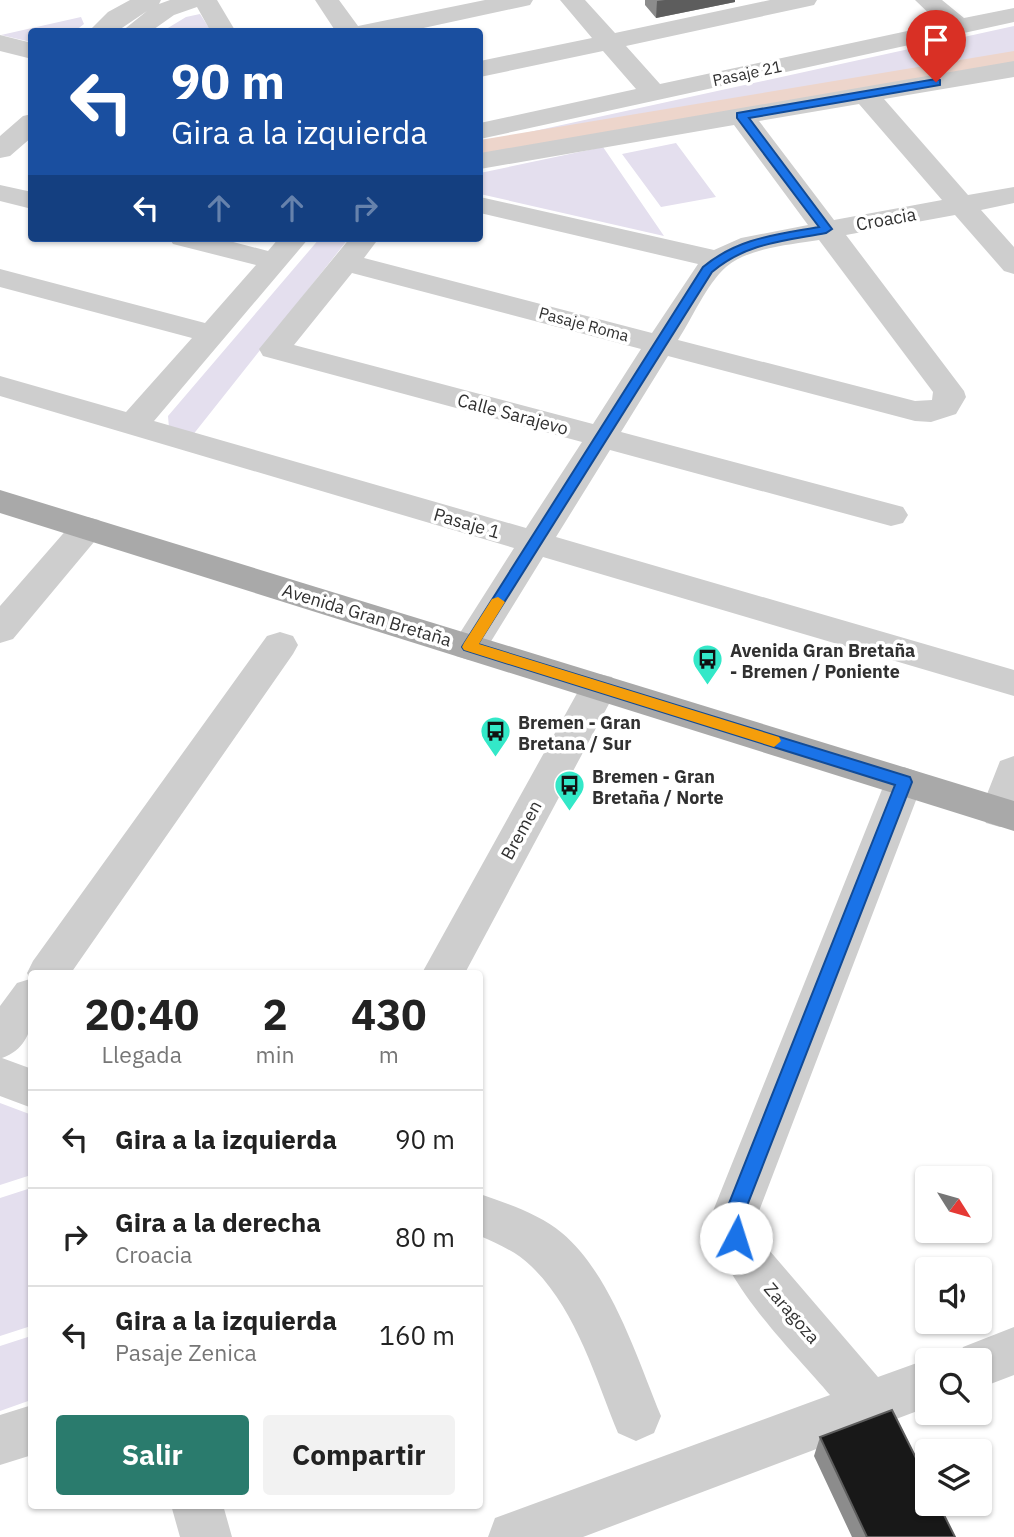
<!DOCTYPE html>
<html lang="es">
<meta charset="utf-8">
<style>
body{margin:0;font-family:"IBM Plex Sans",sans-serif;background:#f2f2f2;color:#222;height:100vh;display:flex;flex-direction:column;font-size:26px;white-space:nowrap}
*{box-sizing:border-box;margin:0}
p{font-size:23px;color:#767676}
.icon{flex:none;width:38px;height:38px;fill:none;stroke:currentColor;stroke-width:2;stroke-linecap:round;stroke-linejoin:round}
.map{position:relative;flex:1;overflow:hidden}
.details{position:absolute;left:28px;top:970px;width:455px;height:539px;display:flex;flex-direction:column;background:#fff;border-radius:7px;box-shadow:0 2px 5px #0004}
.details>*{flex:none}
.guide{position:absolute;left:28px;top:28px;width:455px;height:214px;border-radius:7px;box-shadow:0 2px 5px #0004;background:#1a4fa0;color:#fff;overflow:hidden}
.needle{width:46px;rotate:127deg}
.fabs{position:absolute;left:915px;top:1166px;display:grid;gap:14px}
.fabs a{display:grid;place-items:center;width:77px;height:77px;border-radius:7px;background:#fff;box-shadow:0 2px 5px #0004;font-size:35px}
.pin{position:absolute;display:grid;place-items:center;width:60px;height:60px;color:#fff;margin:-72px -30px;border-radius:50% 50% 50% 0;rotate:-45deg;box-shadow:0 0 7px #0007}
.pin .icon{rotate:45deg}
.me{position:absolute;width:77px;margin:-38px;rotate:5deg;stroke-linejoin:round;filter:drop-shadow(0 0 5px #0008)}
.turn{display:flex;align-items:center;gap:24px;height:147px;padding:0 28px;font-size:32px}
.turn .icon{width:91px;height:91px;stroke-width:2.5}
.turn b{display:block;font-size:49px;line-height:60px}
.lanes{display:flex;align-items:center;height:66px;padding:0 28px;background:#0003;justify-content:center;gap:35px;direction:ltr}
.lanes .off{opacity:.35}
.eta{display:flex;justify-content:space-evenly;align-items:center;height:119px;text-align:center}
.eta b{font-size:42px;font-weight:800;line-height:49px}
.button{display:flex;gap:14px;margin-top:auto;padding:14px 28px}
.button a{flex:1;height:80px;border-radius:7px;background:#2a7b6d;color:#fff;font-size:28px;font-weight:800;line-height:80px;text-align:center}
.button a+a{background:#f2f2f2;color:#222}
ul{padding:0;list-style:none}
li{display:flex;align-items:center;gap:21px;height:98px;padding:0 28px;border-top:2px solid #e0e0e0}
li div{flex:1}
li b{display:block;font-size:26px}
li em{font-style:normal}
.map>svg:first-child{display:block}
</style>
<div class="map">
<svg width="1014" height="1537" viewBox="0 0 1014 1537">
<rect width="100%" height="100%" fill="#fff"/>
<path fill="#e4dfee" d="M200,14L211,31H163L186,17Z
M81,17L84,24L75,31L32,32L31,42L1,35Z
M1014,26V65L480,155V143Z
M676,143L716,197L661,207L622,154Z
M603,147L664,236L480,194V173Z
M320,238H349L192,436L169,428L168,416Z
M0,1103L32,1115L31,1175L0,1185Z
M31,1188V1326L0,1336V1198Z
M31,1336V1400L0,1411V1346Z"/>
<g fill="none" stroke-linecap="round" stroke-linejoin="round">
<path fill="#edd5cb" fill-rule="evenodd" d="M1014,51V67L480,157V140Z"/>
<path fill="#cecece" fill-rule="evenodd" d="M130,0H161L159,4L170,0H217L236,32H211L197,7L174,15L150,32H121L147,11L116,32H88L108,12Z
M315,0H339L358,26L485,0H533L530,5L521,7L405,32H336Z
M560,0H585L615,33L770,0H817L814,5L805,7L626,46L660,84L940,24L915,0H942L964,18L1014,8V22L480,139V123L636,89L603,51L480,77V61L592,38Z
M0,35L32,43V59L0,51Z
M1014,61V77L884,99L968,195L1014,187V203L981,210L1014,247V274L1004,271L955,215L846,235L964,391L966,397L956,414L931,422L915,421L668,356L621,432L903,507L908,515L903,523L891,526L610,450L556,537L1014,670V696L543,557L482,656L469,660L456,656L451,647L514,548L0,396V376L126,412L192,338L0,287V269L205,323L256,265L173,244L169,238H218L268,251L279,238H309L154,421L526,528L582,442L263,356L259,349L350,238H379L364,258L652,333L698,264L480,213V197L714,250L741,238L808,225L734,125L480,169V153ZM859,104L942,200L834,220L759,121ZM819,240L933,392L932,400L915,401L678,340C693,317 706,285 726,267C750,247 790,245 819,240ZM352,273L641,349L593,424L294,345Z
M32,114V137L10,156L0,158V136L23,116Z
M0,185L32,192V209L0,201Z
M87,517L99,520L104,528L99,536L13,639L0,643V606L75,520Z
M280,632L293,636L298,645L293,654L71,973H32C32,1006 40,1044 2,1058L32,1069V1108L0,1096V1006L17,983L30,979L27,973L33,961L267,636Z
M599,674L612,677L618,687L465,973H422L586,677Z
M1014,756V822L1000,827L986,823L980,812L1000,761Z
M904,767L918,772L923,782L759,1211C758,1227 760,1238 769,1250L878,1377L928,1359L930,1360H928V1407L583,1537H488L495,1518L830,1395C793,1351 707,1269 713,1211L885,782L890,772Z
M480,1194C508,1204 539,1214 562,1233C611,1274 637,1358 661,1416L654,1433L636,1441L618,1433C595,1377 576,1309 531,1266C517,1252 498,1244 480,1236Z
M1014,1327V1375L980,1388V1360H957L963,1347Z
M32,1405V1455L0,1465V1415Z
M171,1505H223L232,1537H180Z"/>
<path fill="#a9a9a9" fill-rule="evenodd" d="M0,490L1014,801V831L0,513Z"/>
</g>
<path fill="#8c8c8c" d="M645,0H735V2L656,18L645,5Z
M820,1437L955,1537H852L814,1456Z"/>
<path fill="#5d5d5d" d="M665,0H735V2L656,18L657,1Z"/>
<path fill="#181818" stroke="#5d5d5d" stroke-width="2" d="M892,1410L928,1482V1503H938L955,1537H867L820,1437Z"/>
<path fill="#1a73e8" stroke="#114b97" stroke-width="2" d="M936,79L940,80V85L749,118L832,229L826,233C784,241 746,243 712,272L478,644L910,777L912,782L745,1211L746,1238L743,1244L736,1247L729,1244L726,1238V1211L895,785L464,650L462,647L703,267C738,238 775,235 819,227L737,118V113Z"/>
<path fill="#f59e0b" d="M498,597L505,602L479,644L779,737L781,741L774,747L464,650L462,647L464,643L492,599Z"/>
<defs>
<symbol id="bus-pin" viewBox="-11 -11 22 30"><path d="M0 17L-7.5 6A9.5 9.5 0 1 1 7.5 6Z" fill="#33e8c8" stroke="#fff"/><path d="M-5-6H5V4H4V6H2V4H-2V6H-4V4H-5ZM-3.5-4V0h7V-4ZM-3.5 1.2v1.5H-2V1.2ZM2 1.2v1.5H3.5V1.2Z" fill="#111"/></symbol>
</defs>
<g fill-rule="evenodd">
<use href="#bus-pin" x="690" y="642" width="35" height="47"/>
<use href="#bus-pin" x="478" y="714" width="35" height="47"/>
<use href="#bus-pin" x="552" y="768" width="35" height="47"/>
</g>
<g text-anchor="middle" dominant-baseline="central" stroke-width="7" stroke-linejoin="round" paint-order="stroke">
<g font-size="16" fill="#313131" stroke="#fff">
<text transform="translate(747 73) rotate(-12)">Pasaje 21</text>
<text transform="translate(584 324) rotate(15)">Pasaje Roma</text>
</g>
<g font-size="18" fill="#313131" stroke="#fff">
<text transform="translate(886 219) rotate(-10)">Croacia</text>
<text transform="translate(513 414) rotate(15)">Calle Sarajevo</text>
<text transform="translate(467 523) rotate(16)">Pasaje 1</text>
<text transform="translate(367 615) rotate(17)">Avenida Gran Bretaña</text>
<text transform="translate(521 830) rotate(-61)">Bremen</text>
<text transform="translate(792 1313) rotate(49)">Zaragoza</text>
</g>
<g font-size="18" font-weight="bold" fill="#313131" stroke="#fff" text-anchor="start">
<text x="730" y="650">Avenida Gran Bretaña<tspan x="730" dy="21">- Bremen / Poniente</tspan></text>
<text x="518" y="722">Bremen - Gran<tspan x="518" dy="21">Bretana / Sur</tspan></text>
<text x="592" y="776">Bremen - Gran<tspan x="592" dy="21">Bretaña / Norte</tspan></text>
</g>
</g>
</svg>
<div class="fabs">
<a><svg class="needle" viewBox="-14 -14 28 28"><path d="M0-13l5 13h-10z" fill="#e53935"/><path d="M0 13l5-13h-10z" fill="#767676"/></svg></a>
<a><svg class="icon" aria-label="sound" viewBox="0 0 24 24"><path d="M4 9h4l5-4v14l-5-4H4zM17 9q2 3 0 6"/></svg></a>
<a><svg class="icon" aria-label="search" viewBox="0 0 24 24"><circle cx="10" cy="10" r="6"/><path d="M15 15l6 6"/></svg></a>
<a><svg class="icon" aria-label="layers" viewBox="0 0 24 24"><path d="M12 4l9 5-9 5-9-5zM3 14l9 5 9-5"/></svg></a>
</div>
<div class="pin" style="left:936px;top:82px;background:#d93025"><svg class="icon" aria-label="arrive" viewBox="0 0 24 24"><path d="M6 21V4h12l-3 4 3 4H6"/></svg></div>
<svg class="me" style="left:736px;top:1238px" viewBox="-20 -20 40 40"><circle r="19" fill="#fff"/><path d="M0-13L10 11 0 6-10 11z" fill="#1a73e8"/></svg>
<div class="guide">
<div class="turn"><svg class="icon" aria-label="left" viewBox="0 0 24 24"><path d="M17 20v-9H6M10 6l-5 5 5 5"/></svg><div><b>90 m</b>Gira a la izquierda</div></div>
<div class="lanes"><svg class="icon" aria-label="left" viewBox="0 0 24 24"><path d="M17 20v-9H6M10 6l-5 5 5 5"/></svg><svg class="icon off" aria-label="ahead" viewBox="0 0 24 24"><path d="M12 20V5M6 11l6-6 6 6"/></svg><svg class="icon off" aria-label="ahead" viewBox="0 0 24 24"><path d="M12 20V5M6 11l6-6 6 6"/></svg><svg class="icon off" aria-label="right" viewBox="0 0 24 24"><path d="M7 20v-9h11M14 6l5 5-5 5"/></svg></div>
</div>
<section class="details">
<div class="eta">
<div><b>20:40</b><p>Llegada</p></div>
<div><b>2</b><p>min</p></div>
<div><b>430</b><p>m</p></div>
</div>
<ul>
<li><svg class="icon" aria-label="left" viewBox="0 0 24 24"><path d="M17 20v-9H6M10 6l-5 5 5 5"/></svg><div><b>Gira a la izquierda</b></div><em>90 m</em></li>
<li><svg class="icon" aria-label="right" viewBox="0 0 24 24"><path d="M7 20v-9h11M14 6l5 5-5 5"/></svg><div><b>Gira a la derecha</b><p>Croacia</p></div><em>80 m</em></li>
<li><svg class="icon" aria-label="left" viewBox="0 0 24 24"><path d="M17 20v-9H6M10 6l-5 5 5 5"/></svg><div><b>Gira a la izquierda</b><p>Pasaje Zenica</p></div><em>160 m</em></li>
</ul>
<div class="button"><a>Salir</a><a>Compartir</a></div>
</section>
</div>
